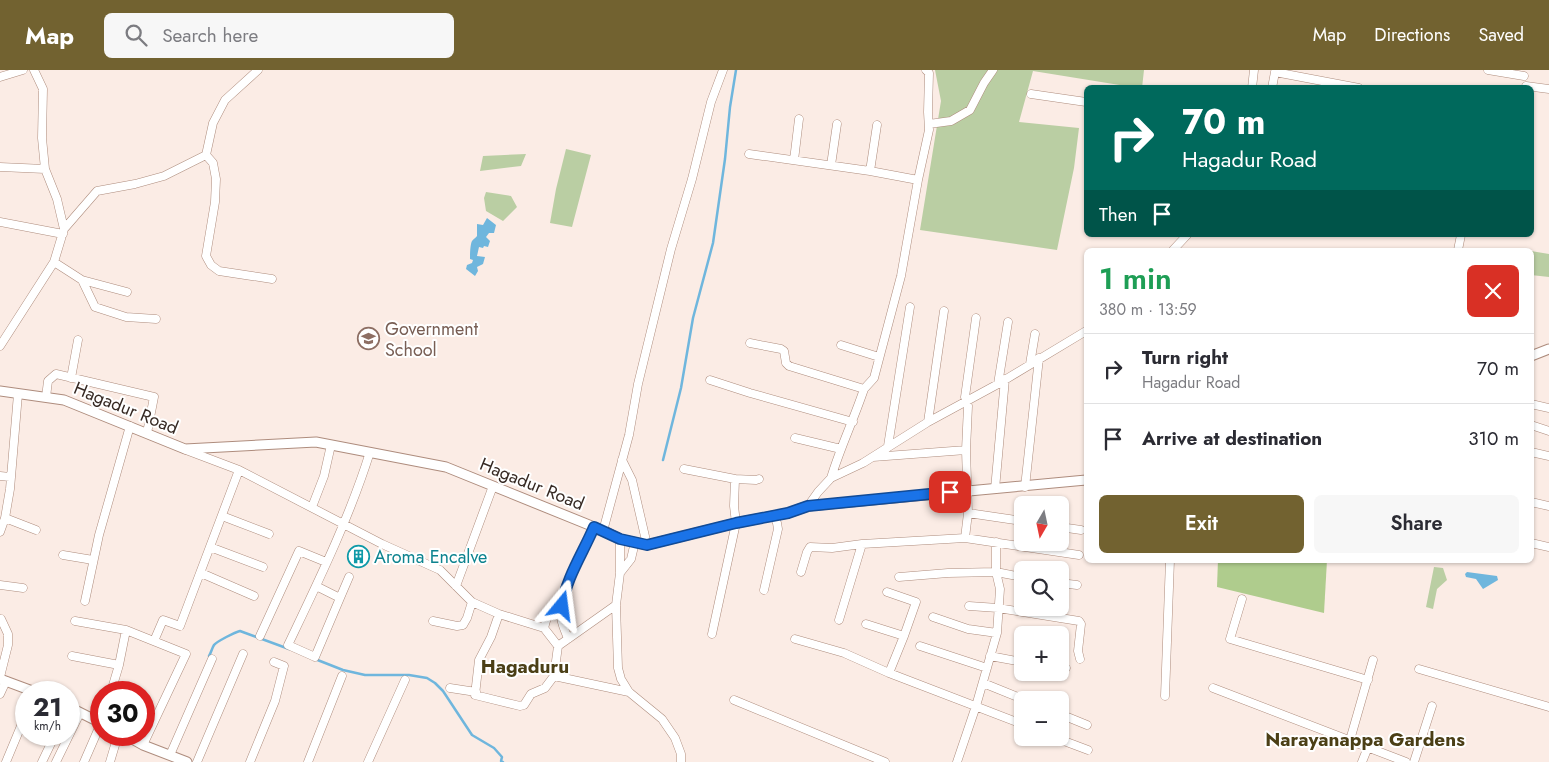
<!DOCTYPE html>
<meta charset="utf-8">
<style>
body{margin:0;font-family:Jost,sans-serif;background:#f7f7f7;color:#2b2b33;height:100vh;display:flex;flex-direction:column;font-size:19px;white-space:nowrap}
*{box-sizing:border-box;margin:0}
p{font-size:16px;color:#7c7c81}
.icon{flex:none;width:28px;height:28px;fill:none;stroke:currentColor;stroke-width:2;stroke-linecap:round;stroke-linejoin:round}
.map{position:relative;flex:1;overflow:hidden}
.sheet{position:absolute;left:1084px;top:178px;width:450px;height:315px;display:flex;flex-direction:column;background:#fff;border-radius:8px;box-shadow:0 1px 4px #0004}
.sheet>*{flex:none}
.banner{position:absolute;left:1084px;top:15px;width:450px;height:152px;border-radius:8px;box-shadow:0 1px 4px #0004;background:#00695c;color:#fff;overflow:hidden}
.needle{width:32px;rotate:189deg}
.fabs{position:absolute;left:1014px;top:426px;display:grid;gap:10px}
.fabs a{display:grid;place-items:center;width:55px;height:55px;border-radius:8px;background:#fff;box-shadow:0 1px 4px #0004;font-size:25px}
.speed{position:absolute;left:15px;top:611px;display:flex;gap:10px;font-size:25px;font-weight:700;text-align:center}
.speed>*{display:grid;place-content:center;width:65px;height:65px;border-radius:50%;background:#fff;box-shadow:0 1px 4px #0004;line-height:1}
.speed small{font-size:12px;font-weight:400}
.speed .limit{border:8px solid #d22;background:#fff;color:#111}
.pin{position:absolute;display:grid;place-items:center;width:42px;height:42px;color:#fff;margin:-21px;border-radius:10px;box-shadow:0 2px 8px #0006}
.me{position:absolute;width:55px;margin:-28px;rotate:16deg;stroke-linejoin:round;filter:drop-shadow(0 0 4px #0008)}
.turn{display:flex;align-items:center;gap:18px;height:105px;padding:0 15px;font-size:22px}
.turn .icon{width:65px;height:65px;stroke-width:2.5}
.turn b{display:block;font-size:35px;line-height:42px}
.then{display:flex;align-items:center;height:48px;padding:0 15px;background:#0003;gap:10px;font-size:19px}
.round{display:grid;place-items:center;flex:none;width:52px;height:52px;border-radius:8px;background:#f7f7f7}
.head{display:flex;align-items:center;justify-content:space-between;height:85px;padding:0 15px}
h1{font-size:30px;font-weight:600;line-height:38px;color:#1e9e55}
.primary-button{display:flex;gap:10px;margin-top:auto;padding:10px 15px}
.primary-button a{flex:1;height:58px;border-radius:8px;background:#726230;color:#fff;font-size:20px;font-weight:600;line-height:58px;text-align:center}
.primary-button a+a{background:#f7f7f7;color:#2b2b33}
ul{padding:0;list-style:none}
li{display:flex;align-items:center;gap:15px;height:70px;padding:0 15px;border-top:1px solid #e1e1e2}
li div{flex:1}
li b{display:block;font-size:19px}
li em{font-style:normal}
header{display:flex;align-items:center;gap:30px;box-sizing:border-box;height:70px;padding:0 25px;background:#726230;color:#fff}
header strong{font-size:24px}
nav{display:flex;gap:28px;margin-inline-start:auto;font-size:18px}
.search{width:350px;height:45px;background:#f7f7f7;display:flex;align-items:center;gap:12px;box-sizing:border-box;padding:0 18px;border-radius:8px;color:#7c7c81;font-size:19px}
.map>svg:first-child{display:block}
</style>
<header>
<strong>Map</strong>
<div class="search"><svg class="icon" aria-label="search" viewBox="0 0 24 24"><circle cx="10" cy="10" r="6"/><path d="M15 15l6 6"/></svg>Search here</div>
<nav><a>Map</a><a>Directions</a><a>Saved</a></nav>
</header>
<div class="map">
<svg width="1549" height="692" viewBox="0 0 1549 692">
<rect width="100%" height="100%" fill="#fbece5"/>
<path fill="#bacea3" d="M935,0H1144L1142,18L1132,17L1033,1L1019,52L1079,58L1074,98L1057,180L920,160L941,31Z
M566,79L591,85L572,157L550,153L556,119Z
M526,84L521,96L480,101L483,86Z
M486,122L511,126L517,137L503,151L486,141L484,128Z
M1531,181L1549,184V207L1531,205Z
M1434,497L1443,498L1447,510L1437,519L1433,539L1426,537Z"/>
<path fill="#afcc8d" d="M1218,490H1327L1324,543L1217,517Z"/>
<path fill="#6fb6dd" d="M487,148L496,155L494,163H489L486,167L490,171L488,177L484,176L483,178L479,177L477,186L485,187L483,194L477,197L478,201L475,206L466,199L467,195L472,193L473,190L470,189C470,185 470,175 472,171C473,169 476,168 477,166V154L483,155Z
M1467,502L1497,506L1498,510L1483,519L1476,509L1466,507L1465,504Z"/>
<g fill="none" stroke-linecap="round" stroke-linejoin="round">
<path stroke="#6fb6dd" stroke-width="2.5" d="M663,390L681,318L693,248L713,173L725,89L730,37L736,0
M209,586C211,583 212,578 214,575C216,572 235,562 240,561L289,579
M315,589L343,600L365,605H409L427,608L435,613L443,621L472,665L494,678L502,687L501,691L503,692"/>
<defs>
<path id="minor" d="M1488,0L1524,6
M0,7L23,0
M1526,16L1549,19
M1252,18L1254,0
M1272,18L1275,2L1359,18
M1031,24L1086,32
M929,54L951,51L970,40L984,13L993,0
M749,84L870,101L918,110L901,206L874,308L864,319
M206,85L213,93L216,109L215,132L206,186L211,195L219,201L272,209
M794,90L799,49
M831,95L837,54
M0,97L45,99
M870,101L877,55
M918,110L929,60L928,42L929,3L926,0
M0,152L63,164
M64,159L97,121L135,114L164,106L206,85L213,53L225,30L258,0
M1173,180L1187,165
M1458,180L1461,165
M54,192L82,210L95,237L126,247L156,249
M82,210L127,222
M750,273L781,279L784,281L786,293L789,296L864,319C854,349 840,378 831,408
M841,275L879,287
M0,276L54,192L64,159L57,129L45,99L42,68L43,19L34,0
M1030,294L1035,264
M71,308L78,270
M710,310L750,323L853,352
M998,314L1008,252
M46,327L48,311L56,304L154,327L147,363
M1531,334L1549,338
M928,352L944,241
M1531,355L1549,361
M795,368L841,379
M888,376L910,237
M186,380L239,400L382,474L440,500L472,532L499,544L544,558L558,576L554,606L629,622
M1531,382L1549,386
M873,387L966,380
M622,390L632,410L647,475
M684,399L735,409L734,436L736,453L712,564
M0,406L10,407
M735,409L756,410L759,409
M1025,417L1039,288
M995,419L1005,309
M1531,432L1549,436
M808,436L818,422L831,408L863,393L928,352L998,314L1086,261
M312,437L324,406L331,375
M968,443L1022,451
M222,446L269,464
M5,448L36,460
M1060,457L1081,460
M603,461L629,365L638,314L671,179L692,109L711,32L723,0
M0,462L5,448L10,419L18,324
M965,468L968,443L966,380L968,336L965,327L976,248
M620,469V503L616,535L618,598L621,609L629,622L662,649L675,668L681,684V692
M1531,473L1549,477
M210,477L263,497
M63,485L93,490
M801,502L807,482L810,477L832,478L862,474L965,468L1079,485
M201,503L254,526
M620,503L631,489L635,472
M899,507L948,503L996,502L1022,507
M1060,513L1077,515
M0,515L23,518
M316,516L340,528L315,587L288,575C318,512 349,449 370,382
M456,516L493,416
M764,520L778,459L777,453L774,446
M887,522L916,532L904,566L889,603
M340,528L349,507
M1242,529L1230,569L1368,610
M85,531L99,465L130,356
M969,536L998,538L1079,551L1081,554L1078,581L1080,589
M499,544L491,567L479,590L475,625L520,636L524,635L531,624L545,618L554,606
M933,547L968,559L997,563
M839,550L862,474
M75,551L126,560
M433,551L457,556L463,555L467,548L472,532
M866,554L904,566
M544,558L548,544
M260,566L299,481L326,492
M568,569C566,562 561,554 561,546C559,521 584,481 594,457
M795,569L844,583L889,603L1022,654
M154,571L163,550L180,556L239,400
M558,576L616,535
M920,576L987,598
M72,586L119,595
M990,586L1022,592
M1060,597L1066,598
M1419,599L1549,637
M0,607L8,575V564L1,549
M983,613L1025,630
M450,618L476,622
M1213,618L1406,692
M111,622L119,595L126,560L186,584L143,675
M0,624L6,611
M1165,626L1170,490
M734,630L885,692
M1060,644L1087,655
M1056,668L1088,680
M1350,670L1373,590
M170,685L212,589
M6,692L26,644
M42,692L55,665
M56,692L80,643
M84,692L101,653
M110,692L118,665
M197,692L243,584
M250,692L275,631L284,596L274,592
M308,692L342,606
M368,692L405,610
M957,692L976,636L997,563L1000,519L996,502V472
M1362,692L1368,677
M1414,692L1432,636"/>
<path id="tertiary" d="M1531,286L1549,279
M0,321L64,330L185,379L316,372L446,397L604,461L620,469L647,475L736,453L788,443L808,436L1086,410
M0,609L35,622
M69,637L101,653
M125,665L143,675L187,692"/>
</defs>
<use href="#minor" stroke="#ae8c7d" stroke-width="9"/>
<use href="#tertiary" stroke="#ae8c7d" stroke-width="11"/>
<use href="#minor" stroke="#fff" stroke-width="8"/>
<use href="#tertiary" stroke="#fff" stroke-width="9"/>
</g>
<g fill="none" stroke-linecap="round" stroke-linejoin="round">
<defs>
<path id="route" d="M562,536C566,508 583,483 594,457L620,469L647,475L736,453L788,443L808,436L950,422"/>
</defs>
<use href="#route" stroke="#114b97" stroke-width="12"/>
<use href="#route" stroke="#1a73e8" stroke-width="9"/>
</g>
<defs>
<symbol id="school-ring" viewBox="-11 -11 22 22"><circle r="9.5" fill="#fff" stroke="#8d6e63" stroke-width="1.5"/><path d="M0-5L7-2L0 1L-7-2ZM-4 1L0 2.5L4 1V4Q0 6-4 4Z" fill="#8d6e63"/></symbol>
<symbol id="building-ring" viewBox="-11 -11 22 22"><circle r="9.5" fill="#fff" stroke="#0f9aa8" stroke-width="1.5"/><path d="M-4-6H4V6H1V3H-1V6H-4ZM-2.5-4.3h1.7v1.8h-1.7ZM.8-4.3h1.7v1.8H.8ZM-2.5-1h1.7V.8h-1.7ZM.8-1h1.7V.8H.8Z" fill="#0f9aa8"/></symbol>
</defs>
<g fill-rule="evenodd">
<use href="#school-ring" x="356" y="256" width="25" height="25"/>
<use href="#building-ring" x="346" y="474" width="25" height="25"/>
</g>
<g text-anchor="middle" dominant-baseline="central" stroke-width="4" stroke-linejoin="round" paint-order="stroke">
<g font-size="18" fill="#785e54" stroke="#fff" text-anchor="start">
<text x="385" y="259">Government<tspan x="385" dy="21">School</tspan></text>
</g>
<g font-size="18" fill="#362923" stroke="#fff">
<text transform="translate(126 338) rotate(22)">Hagadur Road</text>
<text transform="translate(532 414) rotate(22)">Hagadur Road</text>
</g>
<g font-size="18" fill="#0d838f" stroke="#fff" text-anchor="start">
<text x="374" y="487">Aroma Encalve</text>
</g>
<g font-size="19" font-weight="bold" fill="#4b3f16" stroke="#fff">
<text x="525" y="596">Hagaduru</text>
<text x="1365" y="669">Narayanappa Gardens</text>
</g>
</g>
</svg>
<div class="fabs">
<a><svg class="needle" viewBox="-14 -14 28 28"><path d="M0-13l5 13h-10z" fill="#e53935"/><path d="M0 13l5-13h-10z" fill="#7c7c81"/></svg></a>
<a><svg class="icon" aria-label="search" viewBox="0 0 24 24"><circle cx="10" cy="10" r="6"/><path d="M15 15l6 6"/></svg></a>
<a>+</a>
<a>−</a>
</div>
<div class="speed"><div>21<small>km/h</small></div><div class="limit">30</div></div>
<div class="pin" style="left:950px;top:422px;background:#d93025"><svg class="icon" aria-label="arrive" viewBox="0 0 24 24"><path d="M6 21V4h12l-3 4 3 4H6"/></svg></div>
<svg class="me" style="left:562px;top:536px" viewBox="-20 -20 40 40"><path d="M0-17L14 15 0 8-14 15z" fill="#1a73e8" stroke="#fff" stroke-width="4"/></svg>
<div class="banner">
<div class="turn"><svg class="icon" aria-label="right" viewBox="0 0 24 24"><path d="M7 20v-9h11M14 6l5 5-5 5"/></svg><div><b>70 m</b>Hagadur Road</div></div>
<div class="then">Then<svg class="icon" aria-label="arrive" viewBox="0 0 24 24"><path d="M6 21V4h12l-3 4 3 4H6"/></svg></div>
</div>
<section class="sheet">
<div class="head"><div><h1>1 min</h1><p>380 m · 13:59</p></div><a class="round" style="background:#d93025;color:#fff"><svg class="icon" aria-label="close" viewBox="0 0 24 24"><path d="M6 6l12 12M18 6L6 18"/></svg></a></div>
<ul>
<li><svg class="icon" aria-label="right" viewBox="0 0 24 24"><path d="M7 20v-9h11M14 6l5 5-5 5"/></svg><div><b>Turn right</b><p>Hagadur Road</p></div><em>70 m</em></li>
<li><svg class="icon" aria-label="arrive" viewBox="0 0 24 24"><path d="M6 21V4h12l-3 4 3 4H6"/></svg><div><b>Arrive at destination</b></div><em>310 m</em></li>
</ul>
<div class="primary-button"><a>Exit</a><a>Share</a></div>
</section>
</div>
